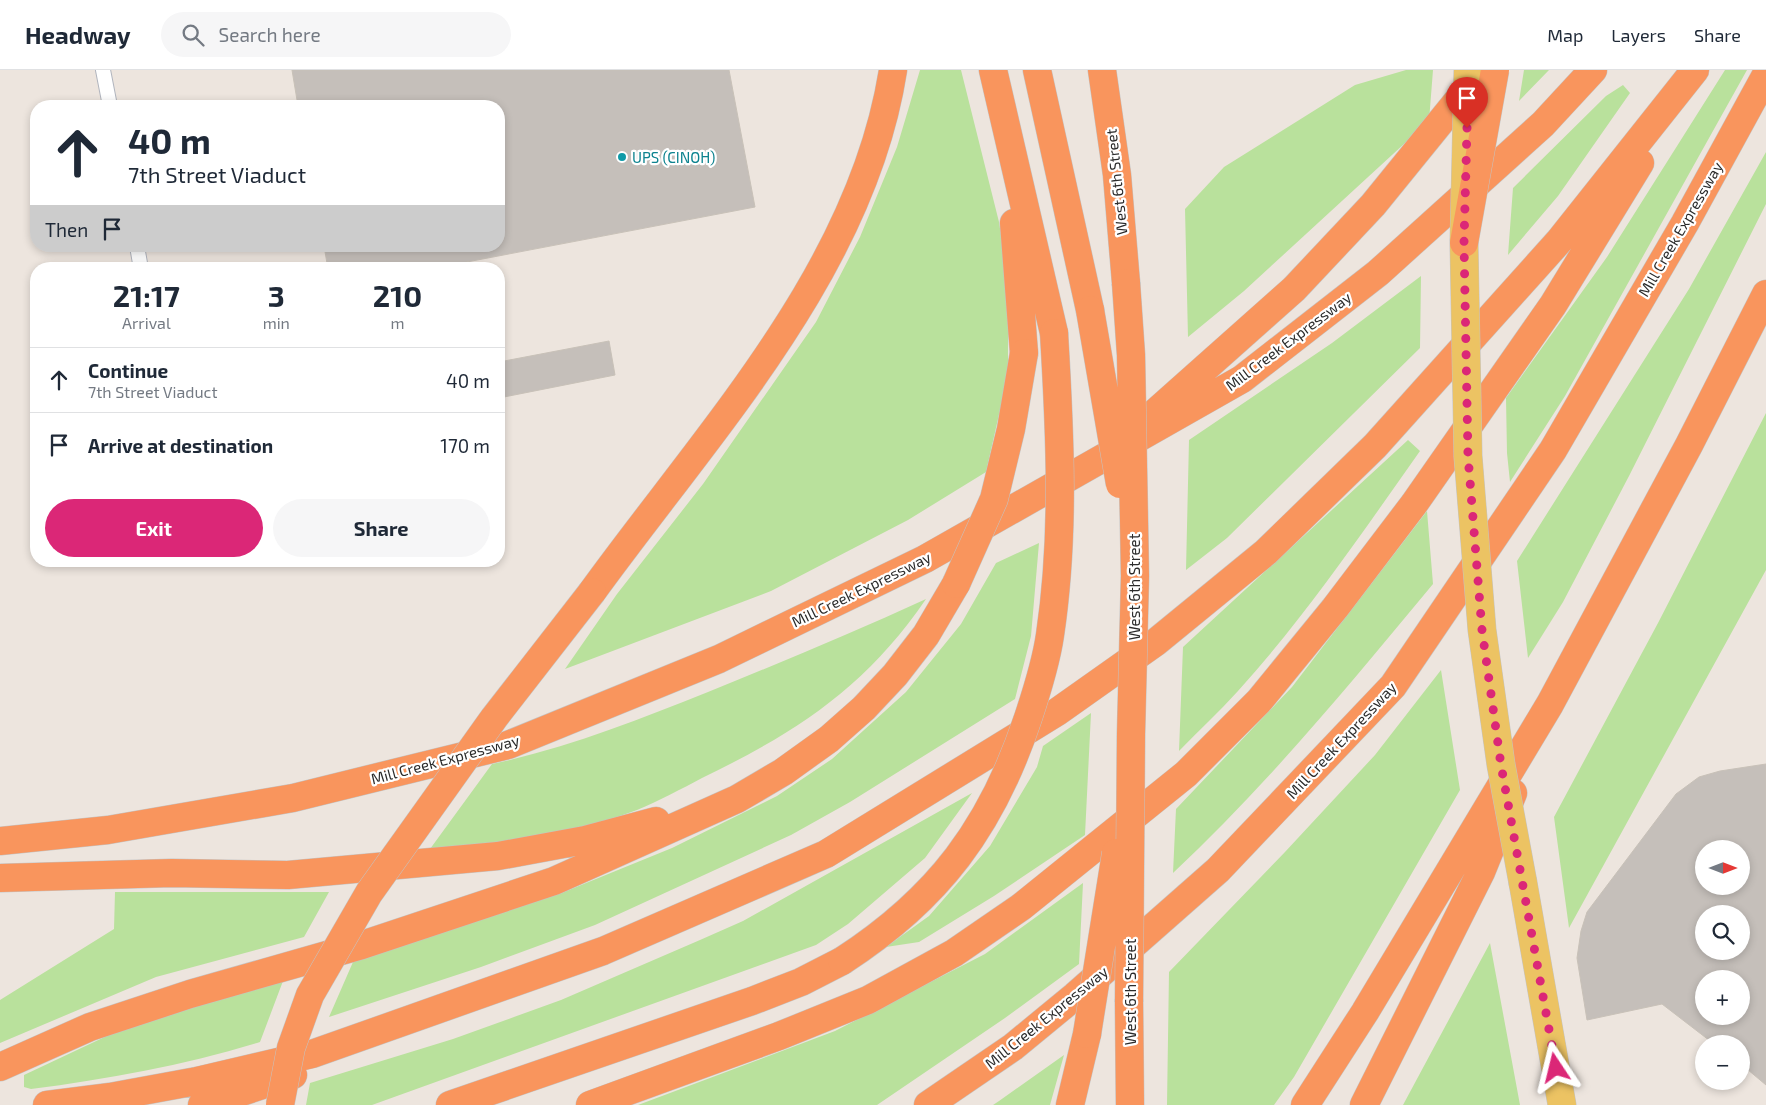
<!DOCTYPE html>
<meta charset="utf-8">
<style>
body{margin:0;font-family:"Exo 2",sans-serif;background:#f6f6f7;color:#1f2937;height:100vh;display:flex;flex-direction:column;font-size:19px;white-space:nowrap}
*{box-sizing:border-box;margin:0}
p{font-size:16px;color:#747a83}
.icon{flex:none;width:28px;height:28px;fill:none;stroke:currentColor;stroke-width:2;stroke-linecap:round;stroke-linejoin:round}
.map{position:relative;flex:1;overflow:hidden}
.panel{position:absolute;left:30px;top:192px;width:475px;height:305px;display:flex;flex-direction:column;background:#fff;border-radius:20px;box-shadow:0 2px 8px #0003}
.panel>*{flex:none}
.hud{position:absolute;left:30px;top:30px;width:475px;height:152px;border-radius:20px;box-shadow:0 2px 8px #0003;background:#fff;color:#1f2937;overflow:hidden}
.needle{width:32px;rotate:90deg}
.buttons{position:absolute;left:1695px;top:770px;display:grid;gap:10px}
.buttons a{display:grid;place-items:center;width:55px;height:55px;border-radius:50%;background:#fff;box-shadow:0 2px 8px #0003;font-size:25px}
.pin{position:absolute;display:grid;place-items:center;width:42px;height:42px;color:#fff;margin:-51px -21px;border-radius:50% 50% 50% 0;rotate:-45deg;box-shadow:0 0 5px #0007}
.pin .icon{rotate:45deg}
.me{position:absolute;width:55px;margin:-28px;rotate:350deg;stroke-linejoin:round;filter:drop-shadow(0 0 4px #0008)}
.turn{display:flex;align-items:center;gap:18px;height:105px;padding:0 15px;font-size:22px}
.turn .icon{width:65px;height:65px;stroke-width:2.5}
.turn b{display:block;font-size:35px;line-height:42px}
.then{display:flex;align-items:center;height:48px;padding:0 15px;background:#0003;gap:10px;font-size:19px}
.eta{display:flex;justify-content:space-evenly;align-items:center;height:85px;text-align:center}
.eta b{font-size:30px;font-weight:700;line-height:35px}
.primary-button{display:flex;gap:10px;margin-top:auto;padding:10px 15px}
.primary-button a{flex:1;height:58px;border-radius:30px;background:#db2777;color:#fff;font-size:20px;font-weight:700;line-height:58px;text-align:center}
.primary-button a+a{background:#f6f6f7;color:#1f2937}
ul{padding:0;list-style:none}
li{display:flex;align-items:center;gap:15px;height:65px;padding:0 15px;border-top:1px solid #e0e1e3}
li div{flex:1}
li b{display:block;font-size:19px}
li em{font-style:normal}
header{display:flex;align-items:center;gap:30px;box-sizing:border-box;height:70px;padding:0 25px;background:#fff;border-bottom:1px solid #e0e1e3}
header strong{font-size:24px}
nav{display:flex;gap:28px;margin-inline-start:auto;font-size:18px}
.search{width:350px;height:45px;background:#f6f6f7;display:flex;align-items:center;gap:12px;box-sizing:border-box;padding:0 18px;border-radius:28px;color:#747a83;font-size:19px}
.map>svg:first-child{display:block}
</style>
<header>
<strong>Headway</strong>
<div class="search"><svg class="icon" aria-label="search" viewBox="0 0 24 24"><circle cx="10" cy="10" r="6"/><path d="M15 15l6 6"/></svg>Search here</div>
<nav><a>Map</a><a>Layers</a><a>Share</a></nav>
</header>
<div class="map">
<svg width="1766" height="1035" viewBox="0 0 1766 1035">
<rect width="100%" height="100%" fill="#ede5de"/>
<path fill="#b9e19c" d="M920,0H961L999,152L1008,209V294L1005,318L986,402L908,450L771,521L565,599L617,524L703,414L816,252L860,167L897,77Z
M1406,0H1433L1429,51L1244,221L1188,267L1185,139L1224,97L1355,15Z
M1524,0H1549L1519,31Z
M1725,0H1747L1565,326L1510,412L1507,383L1506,328L1607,187Z
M1623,15L1630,23L1558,126L1508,185L1513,118L1606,26Z
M1766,82V134L1629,406L1563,532L1528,588L1517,491L1689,219Z
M1421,206L1420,278L1227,468L1186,500L1189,370L1332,273Z
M1766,343V500L1569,858L1554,747L1658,553Z
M1408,370L1420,381C1362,463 1305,547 1238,621C1219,642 1198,661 1179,681L1183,577Z
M1427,441L1433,514C1350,614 1268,714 1173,803L1176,739L1292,617Z
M1039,473L1031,566L1015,629L850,732L791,765L595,855L481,897L329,947L353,892L564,822L672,778L777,726L832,689L906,622L961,554L996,493Z
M926,529C865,618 797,662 702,708C681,719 659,731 637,740C572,764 500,775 430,779L492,694C567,678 638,650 708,622C782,592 854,562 926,529Z
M1441,600L1460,720L1294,1007L1274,1035H1167L1169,902L1285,782L1375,685Z
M1091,643L1085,765L994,826L919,872L886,877L929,846L990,776L1037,697L1043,676Z
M972,723L925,788L848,854L816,875L372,1035H306L310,1013L453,969L561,930L700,870L743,851Z
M1083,813L1079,894L1005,948L877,1035H638L835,961L985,884Z
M115,822H329L304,867L156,907L0,973V930L114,859Z
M1490,873L1520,1035H1403Z
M283,911L260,972C185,995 109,1009 31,1019L24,1017V1005L128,956Z
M1064,985L1050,1035H993L999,1031Z"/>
<path fill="#c5bfba" stroke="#c8c1b8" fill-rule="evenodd" d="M292,0H729L755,137L430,199H328L324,176H499V36H298Z
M609,271L615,305L499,328V292Z
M1766,694V1015L1741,994V974H1714L1662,934L1587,950L1577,888L1581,861L1587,842L1676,724L1699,707L1720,701ZM1704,779H1741V816H1704ZM1704,844H1741V881H1704ZM1704,909H1741V946H1704Z"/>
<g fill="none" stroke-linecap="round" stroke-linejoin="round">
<defs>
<path id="lane" d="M103,0L110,36
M137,176L141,199"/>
<path id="primary" d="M1523,813L1562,1035"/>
<path id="highway" d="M993,0L1054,263
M1037,0L1090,240
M1102,0L1117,105L1126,213
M1014,153L1024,283
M1149,348L1294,219L1373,135L1477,7
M592,522C707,363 862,200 893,0
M0,771L108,760L293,728L508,675L719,589L925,489L1242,309L1378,203L1543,54L1593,0
M0,808L172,803L288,805L498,786L585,770L656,751
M1129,932L1130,1035
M0,997L90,957L190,924L362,875L554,811L737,729L783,702L829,669L864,638L895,605L926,565L956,514
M47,1035L110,1027L197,1011L312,984L603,881L826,784L1057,642L1156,572L1266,482L1375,376L1560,170L1695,0
M202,1035L293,1005
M450,1035L752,931L801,912L842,891
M590,1035L779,966L868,930L954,883L1021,837L1186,704L1259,631L1335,538L1414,434L1553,235L1640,93
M928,1035L1013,977L1075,926L1218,800L1393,616L1553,380L1685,153L1766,5
M1070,1035L1087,964
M1305,1035L1365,942L1550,634L1689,375L1766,224
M1364,1035L1481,802L1513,723"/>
</defs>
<use href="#lane" stroke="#b1b5be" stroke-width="16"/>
<use href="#primary" stroke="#c4c4c4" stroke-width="29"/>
<use href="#highway" stroke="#c4c4c4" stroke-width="29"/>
<use href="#lane" stroke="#fff" stroke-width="14"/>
<use href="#primary" stroke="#ecc363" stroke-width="28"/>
<use href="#highway" stroke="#f9955d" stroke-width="28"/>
<defs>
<path id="primary-bridge" d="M1468,0L1464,173L1468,386L1482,560L1501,695L1523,813"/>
<path id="highway-bridge" d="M1464,173L1495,0
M1126,213L1131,285L1135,506L1131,664L1129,932
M1090,240L1120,414
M956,514L994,429L1011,359L1024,283
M842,891C938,829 992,757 1028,648C1037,621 1046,593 1050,565C1065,465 1060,363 1054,263
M1087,964L1116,783
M280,1035L291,978L310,925L369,823L494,648L592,522"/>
</defs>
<use href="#primary-bridge" stroke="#c4c4c4" stroke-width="29" stroke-linecap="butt"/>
<use href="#highway-bridge" stroke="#c4c4c4" stroke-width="29" stroke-linecap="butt"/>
<use href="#primary-bridge" stroke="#ecc363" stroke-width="28"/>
<use href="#highway-bridge" stroke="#f9955d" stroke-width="28"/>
</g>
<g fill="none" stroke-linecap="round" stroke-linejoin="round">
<path stroke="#db2777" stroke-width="9" stroke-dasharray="0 16.2" d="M1467,58L1464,173L1468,386L1482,560L1501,695L1556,998"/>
</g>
<circle fill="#0f9aa8" stroke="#fff" stroke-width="2" cx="622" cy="87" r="5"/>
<g text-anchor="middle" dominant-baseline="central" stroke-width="4.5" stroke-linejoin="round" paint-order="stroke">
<g font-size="15" fill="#0d838f" stroke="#fff" text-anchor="start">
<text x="632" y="87">UPS (CINOH)</text>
</g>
<g font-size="15" fill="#2b2b2b" stroke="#fff">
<text transform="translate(1116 112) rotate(-96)">West 6th Street</text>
<text transform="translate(1680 159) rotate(-60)">Mill Creek Expressway</text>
<text transform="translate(1288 271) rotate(-37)">Mill Creek Expressway</text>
<text transform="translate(1134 517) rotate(-90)">West 6th Street</text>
<text transform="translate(861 519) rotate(-26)">Mill Creek Expressway</text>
<text transform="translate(1341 670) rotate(-47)">Mill Creek Expressway</text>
<text transform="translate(445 689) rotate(-15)">Mill Creek Expressway</text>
<text transform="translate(1130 922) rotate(-90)">West 6th Street</text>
<text transform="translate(1046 947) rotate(-39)">Mill Creek Expressway</text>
</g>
</g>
</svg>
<div class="buttons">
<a><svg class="needle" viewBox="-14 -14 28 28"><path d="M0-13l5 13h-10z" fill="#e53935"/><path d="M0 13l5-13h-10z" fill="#747a83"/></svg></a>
<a><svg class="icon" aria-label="search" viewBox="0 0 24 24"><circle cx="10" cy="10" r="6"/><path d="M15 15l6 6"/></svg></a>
<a>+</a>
<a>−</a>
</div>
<div class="pin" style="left:1467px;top:58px;background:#d93025"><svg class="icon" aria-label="arrive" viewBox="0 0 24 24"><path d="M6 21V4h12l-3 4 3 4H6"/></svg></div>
<svg class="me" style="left:1556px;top:998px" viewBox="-20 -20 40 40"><path d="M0-17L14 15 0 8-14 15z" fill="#db2777" stroke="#fff" stroke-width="4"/></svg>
<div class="hud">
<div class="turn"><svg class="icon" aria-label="ahead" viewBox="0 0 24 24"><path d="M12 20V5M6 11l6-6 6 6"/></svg><div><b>40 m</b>7th Street Viaduct</div></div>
<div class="then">Then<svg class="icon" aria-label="arrive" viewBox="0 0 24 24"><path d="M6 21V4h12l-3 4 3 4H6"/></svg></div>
</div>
<section class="panel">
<div class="eta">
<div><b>21:17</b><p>Arrival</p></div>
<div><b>3</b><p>min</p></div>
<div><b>210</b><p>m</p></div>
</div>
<ul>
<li><svg class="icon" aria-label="ahead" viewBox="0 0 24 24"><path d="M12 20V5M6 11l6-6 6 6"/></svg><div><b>Continue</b><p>7th Street Viaduct</p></div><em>40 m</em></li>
<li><svg class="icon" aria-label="arrive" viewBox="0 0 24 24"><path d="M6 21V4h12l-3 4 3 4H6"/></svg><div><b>Arrive at destination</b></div><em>170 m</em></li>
</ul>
<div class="primary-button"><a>Exit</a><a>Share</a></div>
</section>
</div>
